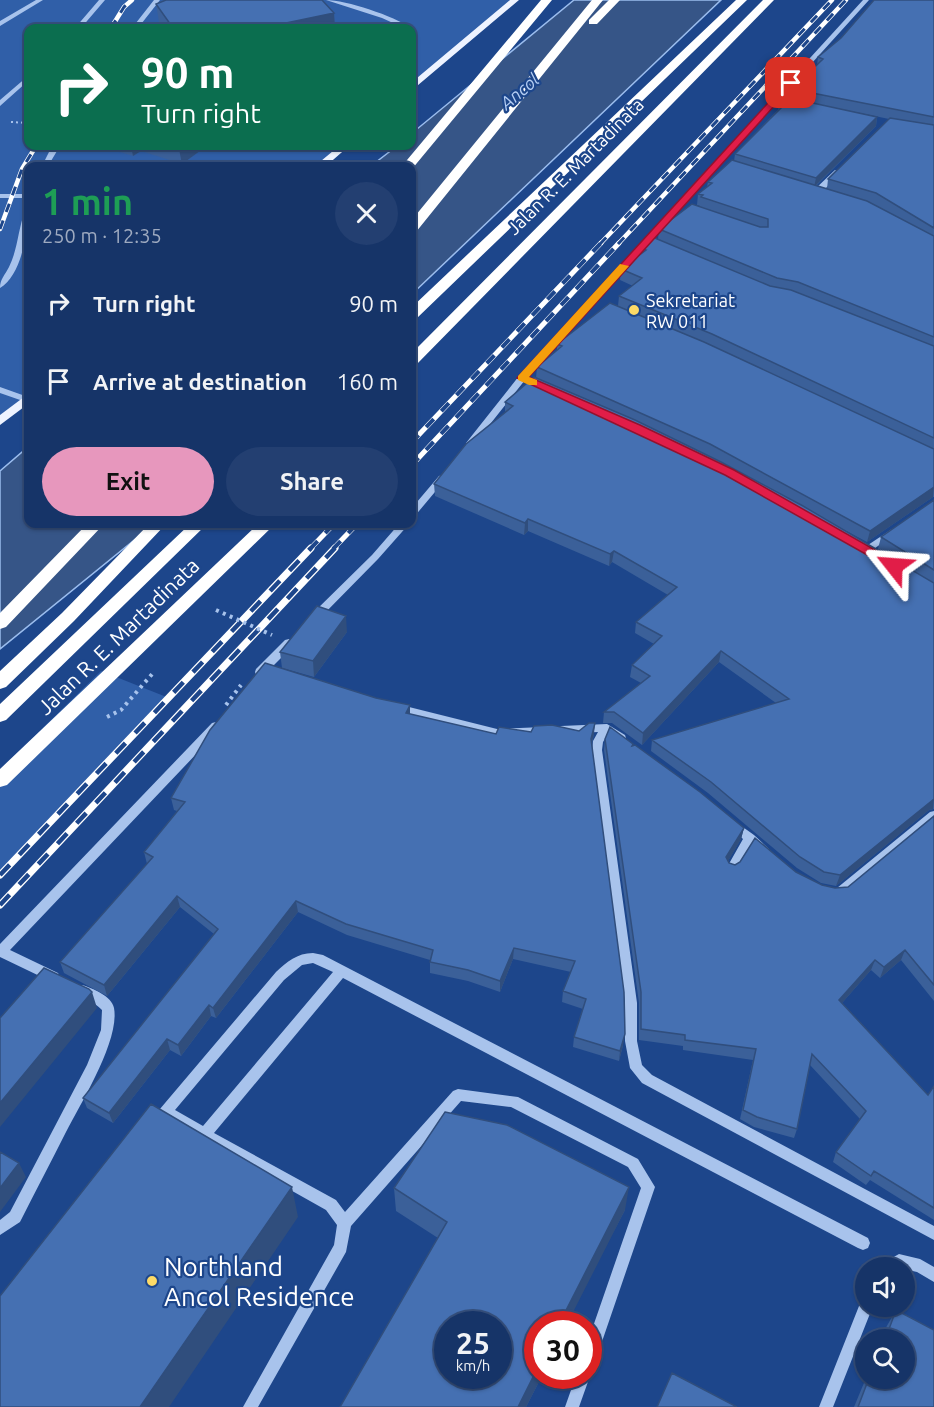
<!DOCTYPE html>
<meta charset="utf-8">
<style>
body{margin:0;font-family:Ubuntu,sans-serif;background:#233f71;color:#f1f3f6;height:100vh;display:flex;flex-direction:column;font-size:22px;white-space:nowrap}
*{box-sizing:border-box;margin:0}
p{font-size:20px;color:#9eaac0}
.icon{flex:none;width:33px;height:33px;fill:none;stroke:currentColor;stroke-width:2;stroke-linecap:round;stroke-linejoin:round}
.map{position:relative;flex:1;overflow:hidden}
.drawer{position:absolute;left:24px;top:162px;width:392px;height:366px;display:flex;flex-direction:column;background:#163468;border-radius:12px;box-shadow:0 2px 4px #0004,0 0 0 2px #354f7c}
.drawer>*{flex:none}
.guide{position:absolute;left:24px;top:24px;width:392px;height:126px;border-radius:12px;box-shadow:0 2px 4px #0004,0 0 0 2px #354f7c;background:#0b6e4f;color:#fff;overflow:hidden}
.controls{position:absolute;left:855px;top:1257px;display:grid;gap:12px}
.controls a{display:grid;place-items:center;width:60px;height:60px;border-radius:50%;background:#163468;box-shadow:0 2px 4px #0004,0 0 0 2px #354f7c;font-size:30px}
.speed{position:absolute;left:434px;top:1311px;display:flex;gap:12px;font-size:30px;font-weight:700;text-align:center}
.speed>*{display:grid;place-content:center;width:78px;height:78px;border-radius:50%;background:#163468;box-shadow:0 2px 4px #0004,0 0 0 2px #354f7c;line-height:1}
.speed small{font-size:15px;font-weight:400}
.speed .limit{border:9px solid #d22;background:#fff;color:#111}
.pin{position:absolute;display:grid;place-items:center;width:51px;height:51px;color:#fff;margin:-26px;border-radius:12px;box-shadow:0 3px 9px #0006}
.me{position:absolute;width:66px;margin:-33px;rotate:298deg;stroke-linejoin:round;filter:drop-shadow(0 0 4px #0008)}
.turn{display:flex;align-items:center;gap:21px;height:126px;padding:0 18px;font-size:27px}
.turn .icon{width:78px;height:78px;stroke-width:2.5}
.turn b{display:block;font-size:42px;line-height:51px}
.round{display:grid;place-items:center;flex:none;width:63px;height:63px;border-radius:32px;background:#233f71}
.head{display:flex;align-items:center;justify-content:space-between;height:102px;padding:0 18px}
h1{font-size:36px;font-weight:700;line-height:45px;color:#1e9e55}
.cta{display:flex;gap:12px;margin-top:auto;padding:12px 18px}
.cta a{flex:1;height:69px;border-radius:36px;background:#e797bd;color:#111;font-size:24px;font-weight:700;line-height:69px;text-align:center}
.cta a+a{background:#233f71;color:#f1f3f6}
ul{padding:0;list-style:none}
li{display:flex;align-items:center;gap:18px;height:78px;padding:0 18px}
li div{flex:1}
li b{display:block;font-size:22px}
li em{font-style:normal}
.map>svg:first-child{display:block}
</style>
<div class="map">
<svg width="934" height="1407" viewBox="0 0 934 1407">
<rect width="100%" height="100%" fill="#1d468b"/>
<path fill="#305fa8" d="M0,0H515L411,88V28H28V146H344L320,166H28V398L0,421Z
M101,671L169,698L0,875V770Z"/>
<path fill="#365587" stroke="#9bbdee" stroke-width="1.5" d="M574,0H721L411,295V166H371L397,146H411V134Z
M28,447V524H154L0,649V471Z"/>
<g fill="none" stroke-linecap="round" stroke-linejoin="round">
<path stroke="#a8c3ec" stroke-width="2" stroke-dasharray="2 3" stroke-linecap="butt" d="M11,122L28,123"/>
<path stroke="#a8c3ec" stroke-width="4" stroke-dasharray="3 4.5" stroke-linecap="butt" d="M226,705L241,685
M107,717L121,710L153,673"/>
<path fill="#a8c3ec" fill-rule="evenodd" d="M36,0H43L0,26V21Z
M99,0H105L81,28H75Z
M154,0H160L138,28H132Z
M326,0C346,0 394,16 411,28H404L382,18Z
M863,0H869L525,380L472,447H466V443L519,376Z
M28,76V81L0,106V100Z
M52,146H60L48,166H42Z
M835,170L842,172L820,194H814V190Z
M0,194H28V198H0Z
M25,211H28C28,233 21,276 0,288C0,279 5,275 9,267C18,249 18,229 25,211Z
M0,387L28,397V401H23L0,393Z
M442,475L445,476L447,478L445,480L414,517L411,518V509L439,476Z
M399,524H409L378,559L319,619H311L310,617L311,615L372,555Z
M892,529L895,530L897,532L895,534L868,553H862L860,551L862,549Z
M289,639L294,643L293,646L264,675H256L255,672L256,669L285,640Z
M397,704L497,729L543,727L547,728L548,731L547,734L543,735L497,737L393,711L392,708L393,705Z
M216,722L220,723L221,726L220,729L10,950L58,973L60,977L58,981L54,982L50,981L0,957V944L212,723Z
M607,724L625,735L626,738L625,741L621,742L608,734L603,742L602,750L637,1003V1041L642,1065L652,1075L934,1226V1240L642,1083L630,1068L625,1041V1003L592,750L593,741L598,732L561,734L557,733L556,730L557,727L561,726Z
M934,811V821L843,896L839,898L832,896L830,893L832,890L837,888L930,812Z
M733,820L754,835L769,849L767,852L763,854L751,846L736,872L732,874L728,872L726,869L743,839L727,824L729,821Z
M313,953L323,955L868,1238L870,1243L868,1248L863,1250L858,1248L343,978L214,1133L336,1200L345,1212L453,1091L458,1089L518,1097L638,1159L655,1187L595,1362L593,1367L588,1369V1341L641,1188L628,1167L511,1107L461,1101L351,1226L346,1252L258,1407H243L334,1245L337,1225L326,1210L166,1120L161,1122L156,1120L154,1116L276,972C287,962 297,953 313,953ZM313,963L333,972L203,1126L175,1110L284,980L302,965Z
M82,985C92,988 112,996 114,1008C120,1040 81,1103 66,1132C51,1162 35,1192 20,1222L0,1235V1220L10,1212L87,1065L101,1030L102,1010C94,1001 80,998 76,990L78,986Z
M899,1254L920,1259L934,1267V1282L917,1272L904,1269V1268H881L883,1263Z
M866,1299V1306H873L833,1407H819L861,1301Z
M588,1371L590,1376L579,1407H565L576,1376H588Z"/>
<path fill="#eef3ff" fill-rule="evenodd" d="M510,0H519L411,91V83Z
M339,146H349L326,166H315Z
M28,394V404L0,425V415Z"/>
<path fill="#fff" fill-rule="evenodd" d="M541,0H552L412,169L402,166Z
M592,0H603L416,232L411,233V221Z
M609,0H620L597,24H589V20Z
M736,0H747L416,319L411,320V308Z
M763,0H774L416,365L411,366V354Z
M87,524H104L6,627L0,629V613Z
M149,524H166L74,621L6,687L0,689V671L62,613Z
M190,524H207L6,720L0,722V704Z
M258,524H275L7,785L0,787V769Z"/>
<defs>
<path id="rail-far2" d="M111,28L124,7L132,0
M0,229L22,169L36,146
M600,244L832,0
M618,244L846,0"/>
<path id="rail-far1" d="M411,443L601,243
M411,466L619,243
M310,549L334,524
M333,549L357,524"/>
<path id="rail" d="M0,875L311,548
M0,905L335,548"/>
</defs>
<use href="#rail-far2" stroke="#fff" stroke-width="4.5"/>
<use href="#rail-far1" stroke="#fff" stroke-width="5"/>
<use href="#rail" stroke="#fff" stroke-width="7"/>
<use href="#rail-far2" stroke="#1d468b" stroke-width="3" stroke-dasharray="9" stroke-linecap="butt"/>
<use href="#rail-far1" stroke="#1d468b" stroke-width="4" stroke-dasharray="11" stroke-linecap="butt"/>
<use href="#rail" stroke="#1d468b" stroke-width="4.5" stroke-dasharray="14" stroke-linecap="butt"/>
<path stroke="#a8c3ec" stroke-width="4" stroke-dasharray="3 4.5" stroke-linecap="butt" d="M216,610L272,635"/>
</g>
<path fill="#3b6099" fill-rule="evenodd" d="M934,0V497H933L867,542L835,525L920,575L878,549L881,537L934,500V809L929,810L836,886L821,883L797,868L708,793L651,751L652,740L776,703L719,662L642,745L612,723H603L604,712L641,683L630,677L632,665L654,644L635,633L636,622L668,595L612,562L609,566L528,531L524,535L435,496L434,484L505,412V402L536,378L537,367L557,351V344L618,306L619,296L633,286L620,280L621,269L638,256L639,248L658,239L659,229L700,207V206L697,205L698,194L707,187L708,182L734,161L735,154L778,110L780,103L791,98L792,89L817,65L818,57ZM841,109L889,119L828,179L827,189L816,186L876,126L877,117Z
M156,4L334,13L335,28H160Z
M100,146H220L212,151L204,148L182,164L141,151L133,156Z
M347,632L314,677L282,668L280,652Z
M376,698L410,705V714L496,734L531,732L594,734L592,744L623,1045L619,1061L573,1047L574,1037L583,1009L562,1002L563,991L571,972L513,959L500,992L468,981L430,973V960L347,935L298,912L216,1018L211,1016L181,1056L170,1050L113,1123L87,1108L83,1098L214,934L180,907L107,996L64,973L60,962L147,864L144,852L177,811L174,810L171,798Z
M605,739L633,744V745L744,828L741,839L728,861L729,863L735,865L796,872L822,885L835,888L848,887L934,816V1001L901,960L880,978L871,970L842,1003L928,1095L934,1086V1220L870,1180L866,1185L833,1162L836,1152L860,1119L810,1065L797,1129L794,1138L754,1127L740,1119L753,1060L683,1050V1046L639,1040V1003L604,750Z
M394,1188L625,1210L537,1376H542L526,1407H340L438,1238L396,1211Z
M896,1310L934,1407H854L866,1378H904V1340H881L884,1331Z"/>
<path fill="#304e7d" d="M334,13L335,28H262Z
M877,117L876,126L814,187L816,178Z
M131,146H140L141,151L133,156Z
M185,146H204V148L182,164L179,149Z
M211,146H220L212,151Z
M934,487L933,497L867,542L870,531Z
M528,519V531L524,535L525,523Z
M614,551L612,562L609,566L610,554Z
M346,616L347,632L314,677L313,661Z
M721,651L719,662L642,745L643,733Z
M410,705V717L406,713Z
M595,723L594,734L590,750L591,739Z
M933,799H934L933,809L929,810L836,886L840,875Z
M744,828L741,839L724,868L726,857Z
M177,896L180,907L107,996L104,985Z
M296,901L298,912L216,1018L213,1008Z
M514,948L513,959L500,992V981Z
M905,950L901,960L880,978L884,967Z
M875,960L871,970L835,1011L839,1000Z
M92,992L97,1008L0,1127V1103Z
M209,1005L211,1016L181,1056L178,1045Z
M625,1034L623,1045L619,1061L620,1051Z
M167,1039L170,1050L113,1123L109,1113Z
M19,1163L26,1177L0,1212V1188Z
M292,1187L298,1217L169,1407H140Z
M629,1187L625,1210L567,1324H559Z
M537,1369V1376H542L526,1407H518Z"/>
<path fill="#4570b2" stroke="#304e7d" stroke-width="1.5" fill-rule="evenodd" d="M166,0H322L334,13L262,28H173L156,4Z
M874,0H934V117L792,89L823,59L818,57L841,38Z
M785,97L877,117L816,178L735,154L785,104L780,103Z
M890,118L934,125V228L876,193L828,179Z
M167,146H185L179,149Z
M732,160L867,201L934,236V337L798,282L777,278L659,229L692,204L760,227H768V219L701,197L703,195L698,194L712,183L708,182Z
M650,236L770,286L791,290L934,346V438L712,334L619,296L642,278L621,269L646,250L639,248Z
M610,303L704,342L934,449V487L870,531L710,444L537,367L562,346L557,344Z
M534,377L635,420L721,462L803,506L934,583V799L840,875L824,872L800,857L711,782L652,740L789,699L721,651L643,733L614,712H604L650,676L632,665L662,636L636,622L677,587L614,551L610,554L528,519L525,523L434,484L466,444L513,406L505,402Z
M934,500V570L881,537Z
M317,606L346,616L313,661L280,652Z
M265,663L376,698L410,705L406,713L496,734L499,727L531,732L534,726L552,725L579,731L589,723H595L591,739L624,992L625,1034L620,1051L574,1037L586,999L563,991L575,961L514,948L500,981L468,970L430,962L433,950L346,924L296,901L213,1008L209,1005L178,1045L167,1039L109,1113L83,1098L218,929L177,896L104,985L60,962L153,857L144,852L185,802L171,798L210,730Z
M610,727L633,744L632,746L635,745L700,792L744,828L726,857L729,863L735,865L740,862L755,838L796,872L822,885L835,888L848,887L934,816V985L905,950L884,967L875,960L839,1000L928,1095L934,1086V1208L874,1171L871,1176L836,1152L866,1111L812,1054L797,1129L757,1117L743,1110L756,1049L685,1040V1035L641,1029V992L605,739Z
M44,968L89,989L92,992L0,1103V1018Z
M151,1104L292,1187L140,1407H0V1296Z
M445,1112L507,1125L629,1187L559,1324H537V1369L518,1407H340L447,1222L394,1188ZM447,1324H498V1376H447Z
M0,1152L19,1163L0,1188Z
M896,1310L934,1330V1407H858L869,1378H904V1340H885Z
M672,1373L737,1407H657Z"/>
<path fill="#e11d48" stroke="#92132f" stroke-width="1.5" d="M788,81L795,83L529,377L640,425L734,470L898,563L900,566L894,570L725,475L517,378Z"/>
<path fill="#f59e0b" d="M620,264L629,266L529,377L537,380V385H529L518,380V376Z"/>
<g fill="#fcda67" stroke="#1d468b" stroke-width="2">
<circle cx="634" cy="310" r="6"/>
<circle cx="152" cy="1281" r="6"/>
</g>
<g text-anchor="middle" dominant-baseline="central" stroke-width="4.5" stroke-linejoin="round" paint-order="stroke">
<g font-size="18" font-style="italic" fill="#b4cdf3" stroke="#1d468b">
<text transform="translate(519 91) rotate(-40)">Ancol</text>
</g>
<g font-size="18" fill="#fff" stroke="#1d468b">
<text transform="translate(575 166) rotate(-45)">Jalan R. E. Martadinata</text>
</g>
<g font-size="18" fill="#fff" stroke="#1d468b" text-anchor="start">
<text x="646" y="300">Sekretariat<tspan x="646" dy="21">RW 011</tspan></text>
</g>
<g font-size="21" fill="#fff" stroke="#1d468b">
<text transform="translate(118 636) rotate(-44)">Jalan R. E. Martadinata</text>
</g>
<g font-size="26" fill="#fff" stroke="#1d468b" text-anchor="start">
<text x="164" y="1266">Northland<tspan x="164" dy="30">Ancol Residence</tspan></text>
</g>
</g>
</svg>
<div class="controls">
<a><svg class="icon" aria-label="sound" viewBox="0 0 24 24"><path d="M4 9h4l5-4v14l-5-4H4zM17 9q2 3 0 6"/></svg></a>
<a><svg class="icon" aria-label="search" viewBox="0 0 24 24"><circle cx="10" cy="10" r="6"/><path d="M15 15l6 6"/></svg></a>
</div>
<div class="speed"><div>25<small>km/h</small></div><div class="limit">30</div></div>
<div class="pin" style="left:791px;top:83px;background:#d93025"><svg class="icon" aria-label="arrive" viewBox="0 0 24 24"><path d="M6 21V4h12l-3 4 3 4H6"/></svg></div>
<svg class="me" style="left:894px;top:566px" viewBox="-20 -20 40 40"><path d="M0-17L14 15 0 8-14 15z" fill="#e11d48" stroke="#fff" stroke-width="4"/></svg>
<div class="guide">
<div class="turn"><svg class="icon" aria-label="right" viewBox="0 0 24 24"><path d="M7 20v-9h11M14 6l5 5-5 5"/></svg><div><b>90 m</b>Turn right</div></div>
</div>
<section class="drawer">
<div class="head"><div><h1>1 min</h1><p>250 m · 12:35</p></div><a class="round"><svg class="icon" aria-label="close" viewBox="0 0 24 24"><path d="M6 6l12 12M18 6L6 18"/></svg></a></div>
<ul>
<li><svg class="icon" aria-label="right" viewBox="0 0 24 24"><path d="M7 20v-9h11M14 6l5 5-5 5"/></svg><div><b>Turn right</b></div><em>90 m</em></li>
<li><svg class="icon" aria-label="arrive" viewBox="0 0 24 24"><path d="M6 21V4h12l-3 4 3 4H6"/></svg><div><b>Arrive at destination</b></div><em>160 m</em></li>
</ul>
<div class="cta"><a>Exit</a><a>Share</a></div>
</section>
</div>
